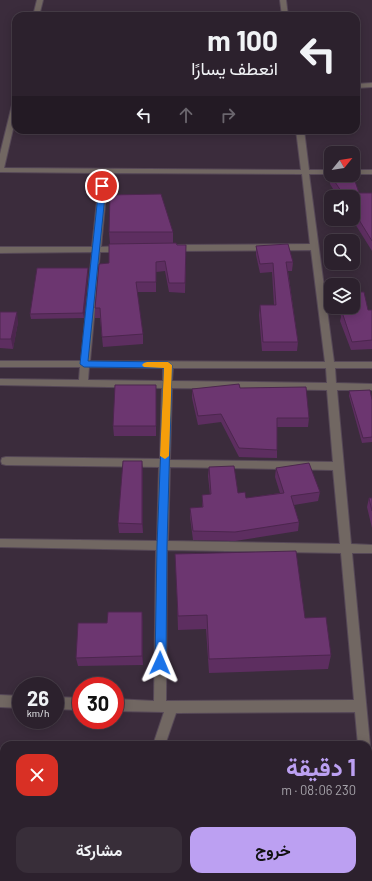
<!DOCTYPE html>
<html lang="ar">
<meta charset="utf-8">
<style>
body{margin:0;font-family:Barlow,Vazirmatn,sans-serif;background:#382e39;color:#f1f3f6;direction:rtl;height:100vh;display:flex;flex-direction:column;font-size:15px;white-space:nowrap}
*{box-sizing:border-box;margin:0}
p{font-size:13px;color:#a6a3aa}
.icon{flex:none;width:22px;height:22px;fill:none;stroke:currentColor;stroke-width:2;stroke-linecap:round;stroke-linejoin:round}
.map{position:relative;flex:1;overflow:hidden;direction:ltr}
.side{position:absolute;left:0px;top:741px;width:372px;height:140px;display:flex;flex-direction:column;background:#2c212d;border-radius:12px 12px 0 0;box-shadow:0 2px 10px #0003,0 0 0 1px #483e49;direction:rtl}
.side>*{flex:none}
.hud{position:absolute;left:12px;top:12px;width:348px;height:122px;border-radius:12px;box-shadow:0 2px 10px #0003,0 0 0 1px #483e49;direction:rtl;background:#2c212d;color:#f1f3f6;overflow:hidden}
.needle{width:26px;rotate:60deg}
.fabs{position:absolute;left:324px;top:146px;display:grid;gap:8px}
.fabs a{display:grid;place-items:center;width:36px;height:36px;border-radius:8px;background:#2c212d;box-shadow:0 2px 10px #0003,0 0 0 1px #483e49;font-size:20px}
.speed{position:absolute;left:12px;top:677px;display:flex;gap:8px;font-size:20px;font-weight:700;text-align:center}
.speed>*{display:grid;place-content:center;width:52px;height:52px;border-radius:50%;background:#2c212d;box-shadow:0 2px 10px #0003,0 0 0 1px #483e49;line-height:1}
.speed small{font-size:10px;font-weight:400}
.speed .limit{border:6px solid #d22;background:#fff;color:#111}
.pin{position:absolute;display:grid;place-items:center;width:34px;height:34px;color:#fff;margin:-17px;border:2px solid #fff;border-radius:50%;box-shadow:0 1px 4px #0007}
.me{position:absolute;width:44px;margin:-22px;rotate:1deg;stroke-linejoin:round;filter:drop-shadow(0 0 3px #0008)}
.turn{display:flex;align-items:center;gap:14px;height:84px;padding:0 16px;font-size:18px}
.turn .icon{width:52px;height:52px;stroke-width:2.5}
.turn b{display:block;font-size:28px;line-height:34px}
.lanes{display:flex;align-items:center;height:38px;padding:0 16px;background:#0003;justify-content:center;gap:20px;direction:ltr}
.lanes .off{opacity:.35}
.round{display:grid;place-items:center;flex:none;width:42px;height:42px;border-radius:12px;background:#382e39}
.headline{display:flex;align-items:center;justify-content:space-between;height:68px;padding:0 16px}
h1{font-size:24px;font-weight:700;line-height:30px;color:#bca0f2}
.action{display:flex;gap:8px;margin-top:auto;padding:8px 16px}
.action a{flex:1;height:46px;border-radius:12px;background:#bca0f2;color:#111;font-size:16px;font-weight:700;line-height:46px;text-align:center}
.action a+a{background:#382e39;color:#f1f3f6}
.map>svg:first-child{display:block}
</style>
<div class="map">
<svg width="372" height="881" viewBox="0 0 372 881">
<rect width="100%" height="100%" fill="#3b2c3c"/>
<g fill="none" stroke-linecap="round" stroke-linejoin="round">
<defs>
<path id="street" d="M37,0H43L39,16H33Z
M280,0H286L288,16H282Z
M372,83V87L356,88V84Z
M16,99V116L4,168L301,170L296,130H304L309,170H331V174H309L334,362H372V368H335L336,383L372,384V390H337L351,544L372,545V553H352L370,745L369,749L368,745H358L355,712L176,713L165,745H153L164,712L115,711V699L154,701L156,550L0,547V539L157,541L159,467L6,465L2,464L1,461L2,458L6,457L160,459L162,388L0,385V379L79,380L80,367H0V361H81L92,252L0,253V247H92L100,173L0,172V154L13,101ZM108,173L302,174L310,244L173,245L169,248L173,251L311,250L325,362L90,361L100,252H123L127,249L123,246L101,247ZM89,367L163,368V381L88,380ZM173,368H326L327,383L172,381ZM172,388L327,390L333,462L170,460ZM170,467L333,470L340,544L168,541ZM167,550L341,553L354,700L166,701Z
M353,170H372V174H353Z
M0,695L21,696V708L0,707Z
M55,697L81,698V710L55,709Z
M368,770H372V837L368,835Z
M104,877H118L117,881H103Z"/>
</defs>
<use href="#street" stroke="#564857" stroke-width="2"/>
<use href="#street" fill="#716762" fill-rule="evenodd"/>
</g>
<path fill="#5d2e60" d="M356,95L361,115L359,123H356Z
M156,130H194V135H156Z
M331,176L359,193H372V251L352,219H353V197H338L330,184Z
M109,232H173V243L177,245L186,255L185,293L169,292L165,271L156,272V292H137L143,334V344L103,347L100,318H95V308L109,263L110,244Z
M256,246L293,262L292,271H288L298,342L297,351H262L259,315L260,305H274L272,272L260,273L256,255Z
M88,268V273L84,318L31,319L30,314Z
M339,307H353L368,310H372V349L351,350L340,321L341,317Z
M0,312L18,322L13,349L0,348Z
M240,388L309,418L308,427H277V458L239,457L221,422L198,425L192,398V389Z
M349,391L372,400V442L362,443L349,396Z
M156,395V436H114L113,426Z
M209,467L238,493L246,498L280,493L275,477L276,468L320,492L318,501L294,505L299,522L298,531L235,541L193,540L190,517V508L202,507V495H210L208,476Z
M143,471V533H119L118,523Z
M369,498H372V528L367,507Z
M176,568L305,618L331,655L328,669L209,673L206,629L178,630Z
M143,621V665L78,666L76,658L107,623Z"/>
<path fill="#4c264e" d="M88,268V273L84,318L83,313Z
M17,312L18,322L13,349L11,339Z
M142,461L143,471V533L142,524Z
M142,612L143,621V665L142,656Z
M4,817V836L0,846V827Z"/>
<path fill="#6c3670" stroke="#4c264e" d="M356,95H358L361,115H356Z
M353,175L359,193H372V241L353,210V197H345L331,176Z
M161,194L173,232H109L110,195Z
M176,243L177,245H186L185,283H169L165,261L156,262V282H136L143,334L102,337L100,308H95L99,264L109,263V244Z
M288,244L293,262H286L298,342H263L260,305H276L273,263L260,264L256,246Z
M37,268H88L83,313L30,314Z
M353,292H364L368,310H372V340L352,342L342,312H343L342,307H353Z
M0,312H17L11,339H0Z
M239,384L240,388L306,387L309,418H277V450L239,448L221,414L198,416L192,389Z
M115,385H156V426H113Z
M370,390L372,400V437L363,438L349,391Z
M123,461H142V524L118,523Z
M309,463L320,492L291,496L299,522L235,532L193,531L190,508L203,507L202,495L211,494L209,467L234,466L238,493L245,492L246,498L284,493L276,468Z
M369,498H372V511Z
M296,551L305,618L326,617L331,655L209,659L207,615L178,616L175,554Z
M108,612H142V656L76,658L78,623H107Z
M4,761V817L0,827V770Z"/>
<path fill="#1a73e8" stroke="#114b97" d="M102,184L106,186L88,361L168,362L172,365L167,546L166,663L164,666L160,667L156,666L155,663L157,546L164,368L84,367L80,364L99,186Z"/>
<path fill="#f59e0b" d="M147,362H168L172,365L169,456L165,459L160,456L164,368L144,367L142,365L144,363Z"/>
</svg>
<div class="fabs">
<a><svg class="needle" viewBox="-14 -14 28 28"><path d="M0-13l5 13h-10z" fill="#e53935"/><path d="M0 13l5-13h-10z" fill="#a6a3aa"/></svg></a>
<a><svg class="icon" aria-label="sound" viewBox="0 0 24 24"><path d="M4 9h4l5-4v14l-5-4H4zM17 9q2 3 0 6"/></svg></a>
<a><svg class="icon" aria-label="search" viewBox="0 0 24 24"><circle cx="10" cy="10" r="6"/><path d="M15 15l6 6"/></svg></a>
<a><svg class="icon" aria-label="layers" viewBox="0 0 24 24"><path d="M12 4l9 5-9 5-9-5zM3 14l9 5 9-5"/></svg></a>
</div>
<div class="speed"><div>26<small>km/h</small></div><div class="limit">30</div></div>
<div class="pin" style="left:102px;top:186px;background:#d93025"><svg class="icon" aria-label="arrive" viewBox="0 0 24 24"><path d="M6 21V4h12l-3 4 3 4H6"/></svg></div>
<svg class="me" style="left:160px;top:663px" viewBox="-20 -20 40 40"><path d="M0-17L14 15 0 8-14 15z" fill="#1a73e8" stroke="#fff" stroke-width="4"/></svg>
<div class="hud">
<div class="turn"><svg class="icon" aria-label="left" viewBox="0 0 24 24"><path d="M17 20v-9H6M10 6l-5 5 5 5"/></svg><div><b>100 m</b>انعطف يسارًا</div></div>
<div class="lanes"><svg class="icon" aria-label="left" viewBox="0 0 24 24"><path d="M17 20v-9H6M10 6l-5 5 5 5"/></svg><svg class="icon off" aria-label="ahead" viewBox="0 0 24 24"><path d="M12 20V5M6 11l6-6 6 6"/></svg><svg class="icon off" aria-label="right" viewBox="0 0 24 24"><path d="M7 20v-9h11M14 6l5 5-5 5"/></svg></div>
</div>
<section class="side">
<div class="headline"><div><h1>1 دقيقة</h1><p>230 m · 08:06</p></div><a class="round" style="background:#d93025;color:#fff"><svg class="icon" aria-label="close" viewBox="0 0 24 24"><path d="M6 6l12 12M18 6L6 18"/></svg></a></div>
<div class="action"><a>خروج</a><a>مشاركة</a></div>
</section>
</div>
